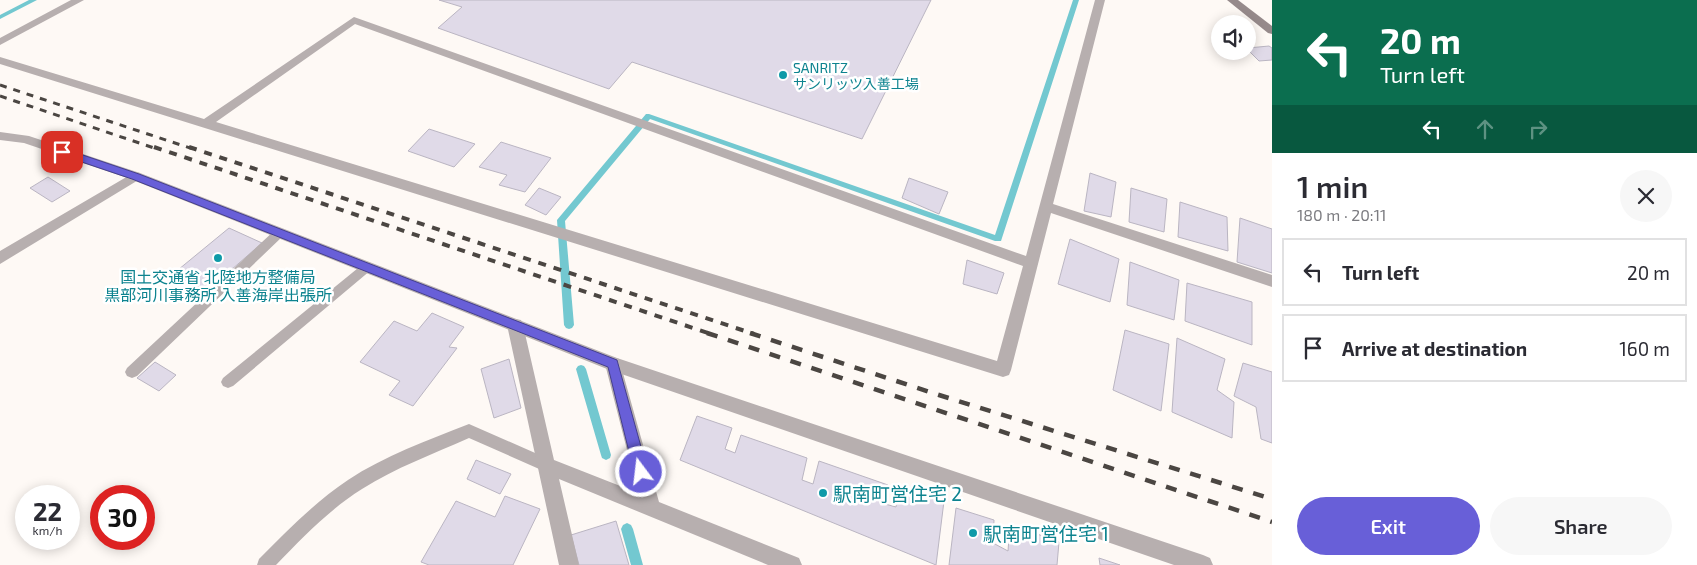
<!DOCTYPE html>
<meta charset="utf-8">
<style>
body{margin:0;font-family:"Exo 2","Noto Sans JP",sans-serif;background:#f7f7f7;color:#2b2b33;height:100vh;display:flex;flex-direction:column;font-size:19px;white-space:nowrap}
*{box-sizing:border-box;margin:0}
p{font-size:16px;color:#7c7c81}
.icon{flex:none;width:28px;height:28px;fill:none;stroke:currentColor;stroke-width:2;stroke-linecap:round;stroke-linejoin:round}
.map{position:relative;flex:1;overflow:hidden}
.panel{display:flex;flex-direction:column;background:#fff;width:425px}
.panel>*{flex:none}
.banner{background:#0b6e4f;color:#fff;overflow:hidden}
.tools{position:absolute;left:1211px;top:15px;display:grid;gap:10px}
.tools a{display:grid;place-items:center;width:45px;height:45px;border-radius:50%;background:#fff;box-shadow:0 2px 12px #0003;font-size:25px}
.speed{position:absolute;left:15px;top:485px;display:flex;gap:10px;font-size:25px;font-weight:700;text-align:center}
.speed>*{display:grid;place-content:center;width:65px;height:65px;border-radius:50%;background:#fff;box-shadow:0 2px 12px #0003;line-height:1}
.speed small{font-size:12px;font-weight:400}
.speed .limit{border:8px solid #d22;background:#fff;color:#111}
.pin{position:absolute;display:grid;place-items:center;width:42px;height:42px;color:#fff;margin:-21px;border-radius:10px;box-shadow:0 2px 8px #0006}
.me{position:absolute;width:55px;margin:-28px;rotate:345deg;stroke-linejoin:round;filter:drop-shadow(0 0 4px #0008)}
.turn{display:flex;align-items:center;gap:18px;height:105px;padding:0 25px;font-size:22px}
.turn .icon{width:65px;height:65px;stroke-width:2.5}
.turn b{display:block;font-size:35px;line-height:42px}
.lanes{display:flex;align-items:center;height:48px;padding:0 25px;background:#0003;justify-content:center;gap:25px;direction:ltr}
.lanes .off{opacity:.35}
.round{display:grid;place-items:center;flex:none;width:52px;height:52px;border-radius:26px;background:#f7f7f7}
.summary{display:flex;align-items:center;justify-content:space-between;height:85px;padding:0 25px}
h1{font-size:30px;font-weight:600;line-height:38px}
.cta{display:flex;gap:10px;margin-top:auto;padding:10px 25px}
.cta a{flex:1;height:58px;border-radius:30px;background:#685fd8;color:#fff;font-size:20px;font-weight:600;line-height:58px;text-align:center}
.cta a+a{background:#f7f7f7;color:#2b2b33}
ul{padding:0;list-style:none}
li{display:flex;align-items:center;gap:15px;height:68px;margin:0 10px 8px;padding:0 15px;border:2px solid #e1e1e2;border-radius:0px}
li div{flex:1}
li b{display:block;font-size:19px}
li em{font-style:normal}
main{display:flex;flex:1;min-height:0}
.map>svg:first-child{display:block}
</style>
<main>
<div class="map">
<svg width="1272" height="565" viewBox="0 0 1272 565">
<rect width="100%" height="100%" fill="#fef9f5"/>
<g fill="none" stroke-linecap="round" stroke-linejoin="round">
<path fill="#73c8d0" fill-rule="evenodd" d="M29,0H37L0,19V15Z
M1073,0H1079L1001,241H995L650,119L565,221L574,325L572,328L569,329L566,328L564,325L557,220L646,114H649L995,235Z
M581,365L584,366L586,369L611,455L610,458L606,460L602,458L601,455L576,369L578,366Z
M627,523L631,525L633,529L643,565H631L621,529L623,525Z"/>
</g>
<path fill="#e0dae8" stroke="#bab5c2" d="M439,0H931L862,139L632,62L609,89L438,28L462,7Z
M1269,46L1272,48V60L1259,61L1248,50V48Z
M429,129L475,144L454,167L408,151Z
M501,142L551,158L525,192L499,185L507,175L479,167Z
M1090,173L1116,182L1111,217L1084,211Z
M48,177L70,191L52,202L30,188Z
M909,178L948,192L939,214L902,198Z
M539,188L561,197L546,215L525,205Z
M1131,188L1167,199L1164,232L1129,222Z
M1180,202L1227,217L1228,251L1178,237Z
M1240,218L1272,229V273L1237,262Z
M229,228L262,243L207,291L173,274Z
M1070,239L1119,259L1110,302L1058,284Z
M967,260L1004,273L997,294L963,284Z
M1130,262L1179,280L1174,320L1127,305Z
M1187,283L1252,302V345L1185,321Z
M432,313L464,327L449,347L457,348L413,406L389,395L400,381L360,362L394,321L417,331Z
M1125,330L1169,344L1161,411L1113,390Z
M1177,338L1225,359L1217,390L1234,402L1232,438L1172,412Z
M509,359L521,408L494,418L481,369Z
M155,362L176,375L159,391L137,378Z
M1243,363L1272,372V443L1261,439L1256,407L1234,396Z
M697,416L732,428L725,449L735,453L741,435L807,458L802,480L813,484L819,461L888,485L885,504L896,507L899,486L944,501L936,565L680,460Z
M476,460L511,474L500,494L467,479Z
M505,496L540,509L513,565H429L421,562L456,501L495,517Z
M956,508L994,520L993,543L1008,551L1010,524L1059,542L1057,565H949Z
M616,521L629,565H579L571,535Z
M1099,558L1120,565H1100Z"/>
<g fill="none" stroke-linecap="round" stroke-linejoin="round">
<path fill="#b7afaf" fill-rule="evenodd" d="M279,229L283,230L285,233L283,236L137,376L132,378L127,376L125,372L127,368L275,230Z
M367,262L371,264L373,267L371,270L233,386L228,388L223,386L221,382L223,378L363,264Z
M469,424L551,460L554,465L551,470L546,472L469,438C433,454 395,468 362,489C330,509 302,538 276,565H257L259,559C287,531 315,502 348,480C384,456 428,440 469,424Z"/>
<path fill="#b7afaf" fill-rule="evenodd" d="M71,0H84L0,45V38Z
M1095,0H1105L1053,204L1272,275V287L1051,213L1011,370L1009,375L1003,377L0,64V57L204,119L354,17L1026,256ZM355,24L1023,266L997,361L216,122Z
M135,172L140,173L142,176L140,179L0,264V251Z
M515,319L521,320L523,325L554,460L638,493L605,364L607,359L613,357L619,359L659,502L799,558L802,565H768L559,479L579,565H559L507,325L509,320Z"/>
<path fill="#b7afaf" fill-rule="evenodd" d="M0,132L29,136L140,173L617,358L1203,555L1210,558L1213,565H1174L607,369L130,179L24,143L0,140Z"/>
<path fill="#968a8b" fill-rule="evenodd" d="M1227,0H1238L1272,26V34L1268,33Z"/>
<path stroke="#4b4642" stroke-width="3" stroke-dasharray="7 7" stroke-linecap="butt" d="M0,85L193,149
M0,96L157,149"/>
<path stroke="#4b4642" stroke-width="4" stroke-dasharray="8 8" stroke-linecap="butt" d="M154,147L711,334
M189,147L754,334"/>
<path stroke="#4b4642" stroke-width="4.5" stroke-dasharray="11 11" stroke-linecap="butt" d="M707,333L1272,522
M750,333L939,395L1272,499"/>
</g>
<path fill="#685fd8" stroke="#443e8c" d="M62,148L139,174L617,360L648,472L646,476L641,478L636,476L634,472L608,367L132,179L58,154V149Z"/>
<g fill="#0f9aa8" stroke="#fff" stroke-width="2">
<circle cx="783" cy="75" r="5"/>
<circle cx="218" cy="258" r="5"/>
<circle cx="823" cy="493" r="5"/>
<circle cx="973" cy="533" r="5"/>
</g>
<g text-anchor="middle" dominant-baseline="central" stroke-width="5" stroke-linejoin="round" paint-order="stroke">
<g font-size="14" fill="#0d838f" stroke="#fff" text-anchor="start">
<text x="793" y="67">SANRITZ<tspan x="793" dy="16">サンリッツ入善工場</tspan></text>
</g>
<g font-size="16" fill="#0d838f" stroke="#fff">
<text x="218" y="276">国土交通省 北陸地方整備局<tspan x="218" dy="18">黒部河川事務所 入善海岸出張所</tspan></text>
</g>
<g font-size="19" fill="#0d838f" stroke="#fff" text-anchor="start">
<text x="833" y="493">駅南町営住宅 2</text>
<text x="983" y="533">駅南町営住宅 1</text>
</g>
</g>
</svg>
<div class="tools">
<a><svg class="icon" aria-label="sound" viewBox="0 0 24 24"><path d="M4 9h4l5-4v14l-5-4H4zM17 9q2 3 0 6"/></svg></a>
</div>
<div class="speed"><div>22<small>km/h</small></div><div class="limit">30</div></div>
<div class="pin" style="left:62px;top:152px;background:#d93025"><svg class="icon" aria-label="arrive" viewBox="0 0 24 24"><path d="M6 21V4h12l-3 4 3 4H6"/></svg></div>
<svg class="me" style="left:641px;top:472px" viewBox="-20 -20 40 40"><circle r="17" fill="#685fd8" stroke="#fff" stroke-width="3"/><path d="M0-11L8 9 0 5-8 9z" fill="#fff"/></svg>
</div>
<section class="panel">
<div class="banner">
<div class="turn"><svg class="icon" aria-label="left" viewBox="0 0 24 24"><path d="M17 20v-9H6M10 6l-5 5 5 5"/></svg><div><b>20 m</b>Turn left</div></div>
<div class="lanes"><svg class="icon" aria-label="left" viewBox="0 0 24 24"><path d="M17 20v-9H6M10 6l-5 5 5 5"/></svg><svg class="icon off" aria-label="ahead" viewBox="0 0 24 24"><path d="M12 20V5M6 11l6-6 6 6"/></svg><svg class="icon off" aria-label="right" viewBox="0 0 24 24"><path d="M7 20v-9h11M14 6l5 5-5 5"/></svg></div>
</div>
<div class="summary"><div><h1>1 min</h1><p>180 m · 20:11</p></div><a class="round"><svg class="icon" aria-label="close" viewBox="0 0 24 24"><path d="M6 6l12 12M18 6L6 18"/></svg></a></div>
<ul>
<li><svg class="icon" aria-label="left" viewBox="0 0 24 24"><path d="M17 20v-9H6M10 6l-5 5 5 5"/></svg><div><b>Turn left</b></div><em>20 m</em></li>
<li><svg class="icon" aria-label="arrive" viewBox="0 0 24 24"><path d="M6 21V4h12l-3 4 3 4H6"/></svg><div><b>Arrive at destination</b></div><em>160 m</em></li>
</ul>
<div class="cta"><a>Exit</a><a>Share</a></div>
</section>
</main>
